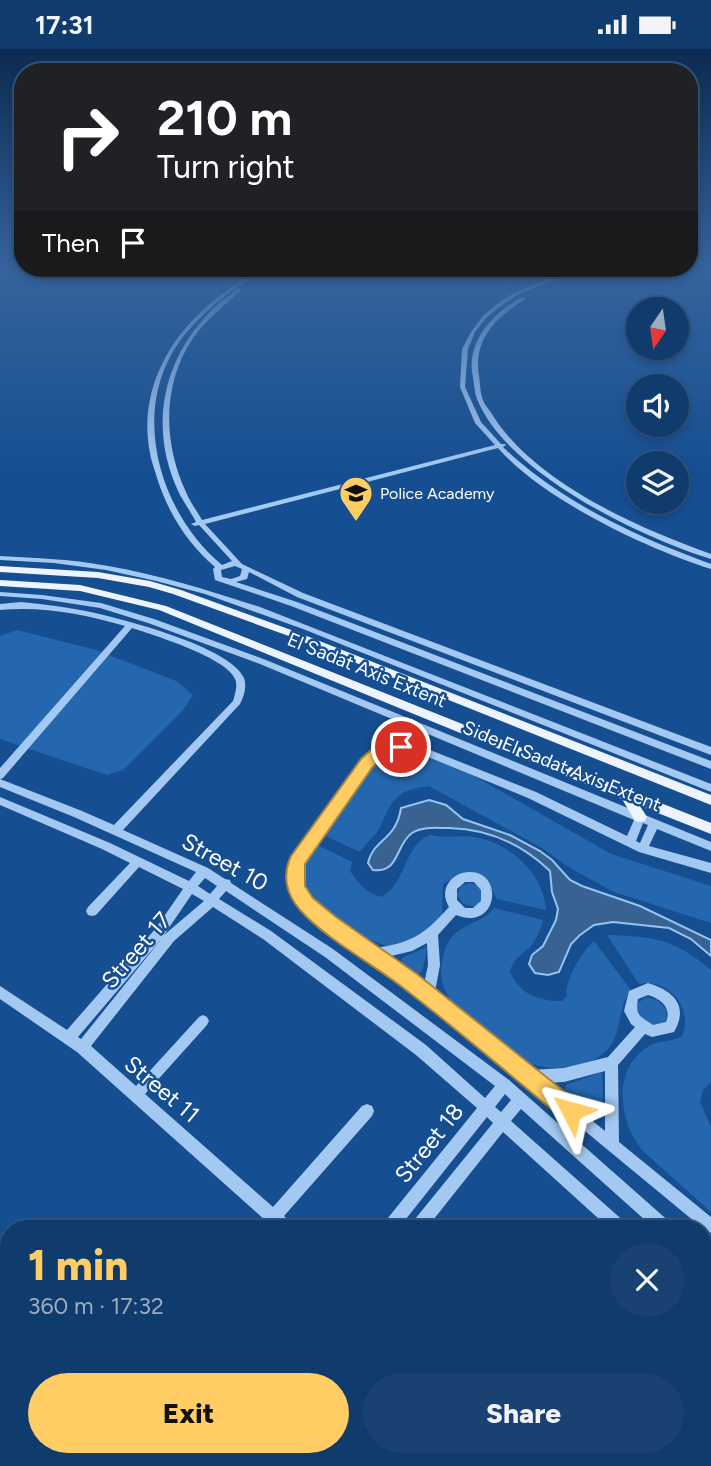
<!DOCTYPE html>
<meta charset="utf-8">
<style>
body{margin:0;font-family:Figtree,sans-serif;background:#194272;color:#f1f3f6;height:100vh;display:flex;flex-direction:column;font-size:26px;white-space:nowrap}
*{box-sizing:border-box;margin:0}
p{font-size:23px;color:#9cadc2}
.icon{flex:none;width:38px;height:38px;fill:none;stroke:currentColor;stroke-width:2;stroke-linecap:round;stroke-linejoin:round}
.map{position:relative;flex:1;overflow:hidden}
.side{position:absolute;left:0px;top:1171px;width:712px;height:247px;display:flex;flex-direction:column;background:#103b6d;border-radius:28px 28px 0 0;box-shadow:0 4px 10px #0003,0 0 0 2px #305580}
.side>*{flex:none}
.guide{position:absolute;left:14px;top:14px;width:684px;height:214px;border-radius:28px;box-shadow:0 4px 10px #0003,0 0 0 2px #305580;background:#202124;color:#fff;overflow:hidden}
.needle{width:46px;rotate:193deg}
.tools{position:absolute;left:626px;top:248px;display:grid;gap:14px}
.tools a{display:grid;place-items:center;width:63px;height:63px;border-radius:50%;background:#103b6d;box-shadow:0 4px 10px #0003,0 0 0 2px #305580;font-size:35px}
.pin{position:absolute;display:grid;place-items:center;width:60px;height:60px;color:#fff;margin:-30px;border:4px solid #fff;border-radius:50%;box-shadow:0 2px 7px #0007}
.me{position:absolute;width:77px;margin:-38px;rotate:309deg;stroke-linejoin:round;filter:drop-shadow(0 0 5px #0008)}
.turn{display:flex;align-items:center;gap:24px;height:147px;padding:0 28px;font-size:32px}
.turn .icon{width:91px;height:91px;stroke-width:2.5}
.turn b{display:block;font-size:49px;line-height:60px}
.then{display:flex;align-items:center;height:66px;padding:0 28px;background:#0003;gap:14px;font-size:26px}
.round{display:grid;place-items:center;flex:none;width:74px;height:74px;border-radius:37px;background:#194272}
.overview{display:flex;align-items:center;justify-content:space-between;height:119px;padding:0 28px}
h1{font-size:42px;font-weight:800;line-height:52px;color:#ffcd63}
.primary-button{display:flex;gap:14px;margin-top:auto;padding:14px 28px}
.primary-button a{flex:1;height:80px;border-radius:42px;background:#ffcd63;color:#111;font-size:28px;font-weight:800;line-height:80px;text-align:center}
.primary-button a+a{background:#194272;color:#f1f3f6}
.status{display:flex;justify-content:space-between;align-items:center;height:49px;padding:0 35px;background:#103b6d;direction:ltr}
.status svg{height:19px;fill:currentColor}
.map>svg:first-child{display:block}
</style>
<div class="status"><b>17:31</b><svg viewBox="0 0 49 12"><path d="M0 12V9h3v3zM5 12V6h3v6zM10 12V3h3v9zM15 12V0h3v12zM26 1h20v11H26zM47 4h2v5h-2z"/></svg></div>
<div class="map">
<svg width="711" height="1417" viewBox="0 0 711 1417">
<rect width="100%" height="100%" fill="#164f91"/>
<path fill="#2567ae" d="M17,581L96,601L176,632L193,646L183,661L123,721L107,726L0,690V587Z
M405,700L418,702L460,719L611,805L711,837V874L614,843L570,819L542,799L429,737C396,741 393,750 381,776C377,786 366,793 360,803L321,785L366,720L380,705Z
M430,786C446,790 462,785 479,789C512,796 544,826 546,861L497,850L488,833L465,823L443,835L442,868L420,889L389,898L355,885L315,858L300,827L303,815L315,795L352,813L350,822C359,835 366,844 382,848C408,832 402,798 430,786Z
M469,834L479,836L486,849L475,858L463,855L457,846L461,837Z
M494,859L543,871C541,880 536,892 529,899C520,907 514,909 510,922C518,944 539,953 562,952L567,947C564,932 582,902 594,892L631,941C615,961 624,991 600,1007C578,1023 536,1023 514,1006C504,998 495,989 485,982C458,960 432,944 444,904C453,872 480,878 494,859Z
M607,886C654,888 673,889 711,921V1033L703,1041L700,1053L711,1078V1163L643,1102C618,1072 611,1018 651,996C661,991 673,993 682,987C694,960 669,929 639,935Z
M427,898L423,920L419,925C410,925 405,922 400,915L402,909Z
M646,948L657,951L666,960L667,972L658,978L638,969L635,956Z
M602,1023L603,1059L599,1068L581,1064V1058L575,1059L569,1054L564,1042L566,1036Z"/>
<path fill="#386292" stroke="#95c4f3" stroke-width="2" d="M429,751L446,756L463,770L510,786L540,802L552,811L570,831L582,837L640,857L711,891V907L691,890L669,879L613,873L594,876L580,886L571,895L559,923L548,926L535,924L529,915L532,906L543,897L556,871L558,860L552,843L550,822C521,794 489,780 449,779C438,779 422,777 412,784C395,796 400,824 373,821L368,814C373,790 396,792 401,759Z"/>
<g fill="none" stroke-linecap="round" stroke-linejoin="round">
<path fill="#a3c8f1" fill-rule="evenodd" d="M261,220H265C255,227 244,233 234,240C217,253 201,267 187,283C127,353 156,461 222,516L232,512L199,476L195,477L191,475L196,473C191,463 184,454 179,444C149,381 161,314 209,264C218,254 229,247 238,239L242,240C225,256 207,270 193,289C162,335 163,394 186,443C190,453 197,462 202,471L495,396L475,374L460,338L462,300L471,283L483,267L497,255L514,244L551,229L585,220H591L554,231L517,246L501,257L486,269L475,283L468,300L465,338L481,373L501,395H505L506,396L503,398C512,407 522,415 532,423C585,464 648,492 711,515V520C647,500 542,450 498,399L205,475L242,515L303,544L711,698V706L297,548L249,523L247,530L236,533L297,553L711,712V720L291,557L215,531L213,520L215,518C188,495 168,464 157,429C155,421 151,412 150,404C139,349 163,297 204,260C221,244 241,232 261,220ZM235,517L242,520L240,527L231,530L222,528L221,521Z
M272,220H277L261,229L257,228Z
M602,220H608L583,226L581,225Z
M523,248L525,250C496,269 473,290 479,327C480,334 480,342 482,348C483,353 487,358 490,362C532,433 636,478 711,505V510C639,488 506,423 477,350C474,342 474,331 472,323C468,290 496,261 523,248Z
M0,507C36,509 72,510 108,517C160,526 210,542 260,558L711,735V743L303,580L205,545L156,532L106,521L54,514L0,511Z
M0,543L42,546L101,554L154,570L266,611L711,793V802L657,780L649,797L711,814V824L639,803L528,749L421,705L394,702L374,712L306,807C291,840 310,852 334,869C348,879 361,889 375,899C411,894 424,886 449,858C444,849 443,841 450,832C454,827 461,823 469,823C505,822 498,883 456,866L438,886L440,916L435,943L531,1021L564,1019L608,1008L635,978L631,975L624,962L629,942L648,934C674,942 689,957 674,983L652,988L645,985L618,1016L619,1093L711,1168V1184L706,1182L424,949L302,858C287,837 287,824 298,801L368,706L393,694L425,699L536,743L627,787L634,771L260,615L148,574L100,559L42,550L0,547ZM643,774L648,776L640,794L636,792ZM465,833H474L481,841V852L473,859H465L457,851V840ZM427,894L428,916L424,935L387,908L412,902ZM648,946C661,950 672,959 666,973L653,976C640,967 635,967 638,950ZM605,1022V1082L546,1034L564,1033Z
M21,553C43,555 65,558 86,562C119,569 230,597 244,629C247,638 244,647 240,655L123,781L208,819L225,830L230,831L231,834L333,900L509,1031L672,1175L674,1180H655L521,1060L511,1072L627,1175L629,1180H610L503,1083L426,1180H409L411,1175L493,1074L487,1068L398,1180H381L383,1175L477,1059L416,1006L263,890L213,858L174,892L91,997L136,1037L199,968L203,966L207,968L209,972L207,976L145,1045L273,1158L362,1057L367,1055L372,1057L374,1062L372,1067L284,1167L292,1175L294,1180H275L77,1003L0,950V937L67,981L156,879L183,840L139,818L96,866L92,867L88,866L86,862L88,858L130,814L102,800L0,756V748L110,794L189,832L196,823L74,768L0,738V730L82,762L114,776L233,652C235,645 238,637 235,630C227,609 154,586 132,579L3,729L0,730V719L125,577C84,565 42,557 0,561V555ZM205,829L217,837L210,845L198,837ZM226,842L325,908L495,1037L485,1049L426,996L271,882L219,850ZM192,845L204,852L164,886ZM163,888L81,990L78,988ZM505,1045L511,1051L501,1063L495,1058Z
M704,1203L711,1207V1226L704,1221Z
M711,1232V1257L709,1260L704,1263V1239L706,1235Z
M711,1286V1311L710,1314L704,1316V1292L705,1288Z
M0,1313C12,1318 9,1329 9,1340C0,1335 0,1324 0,1313Z
M0,1354C12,1359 9,1371 9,1382C0,1377 0,1365 0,1354Z
M26,1409H45L50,1417H30Z
M60,1409H79L84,1417H64Z
M197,1409H217L212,1417H192Z
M226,1409H246L241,1417H221Z
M605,1409H624L620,1417H601Z
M637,1409H655L651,1417H633Z"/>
<path fill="#edf4ff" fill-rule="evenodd" d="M0,517L98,523L150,532L181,541L294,582L711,746V756L286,586L173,545L149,538L98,529L0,523Z
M0,531L80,536L166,557L711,774V785L640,757L647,768L645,772L640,773L635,772L622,750L159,561L80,542L0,537Z"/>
</g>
<linearGradient id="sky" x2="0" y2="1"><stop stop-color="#0c2b50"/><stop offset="0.53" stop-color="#36639d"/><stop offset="1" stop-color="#36639d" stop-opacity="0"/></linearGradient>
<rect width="711" height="418" fill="url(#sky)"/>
<path fill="#ffcd63" stroke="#a68540" stroke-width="2" d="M401,692L407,694L409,698L407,702L382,709L372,719L305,815V837L313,849L336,868L417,925L579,1054L582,1062L579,1070L571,1073L563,1070C510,1026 457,980 402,938C371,914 326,890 300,861C286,845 282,826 291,807L361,710L372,700Z"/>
<defs>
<symbol id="university-pin" viewBox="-11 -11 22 30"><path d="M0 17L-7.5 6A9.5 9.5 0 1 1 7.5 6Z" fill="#ffcd63" stroke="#164f91"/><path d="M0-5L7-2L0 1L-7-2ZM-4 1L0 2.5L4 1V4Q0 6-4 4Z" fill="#111"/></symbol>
</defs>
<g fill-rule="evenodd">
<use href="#university-pin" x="337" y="425" width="38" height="52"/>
</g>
<g text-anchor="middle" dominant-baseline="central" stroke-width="5" stroke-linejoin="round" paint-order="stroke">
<g font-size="16" fill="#fff" stroke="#164f91" text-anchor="start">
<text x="380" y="444">Police Academy</text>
</g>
<g font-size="19" fill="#fff" stroke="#164f91">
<text transform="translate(367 621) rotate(22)">El Sadat Axis Extent</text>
<text transform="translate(562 717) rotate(22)">Side El Sadat Axis Extent</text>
</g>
<g font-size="23" fill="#fff" stroke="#164f91">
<text transform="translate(225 813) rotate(29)">Street 10</text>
<text transform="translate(136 901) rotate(-49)">Street 17</text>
<text transform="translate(162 1040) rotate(40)">Street 11</text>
<text transform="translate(429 1094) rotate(-51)">Street 18</text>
</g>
</g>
</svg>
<div class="tools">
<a><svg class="needle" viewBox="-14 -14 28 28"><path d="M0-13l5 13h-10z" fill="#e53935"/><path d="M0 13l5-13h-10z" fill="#9cadc2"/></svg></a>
<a><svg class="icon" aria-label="sound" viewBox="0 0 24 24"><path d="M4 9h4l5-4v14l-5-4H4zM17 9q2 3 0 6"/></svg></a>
<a><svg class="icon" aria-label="layers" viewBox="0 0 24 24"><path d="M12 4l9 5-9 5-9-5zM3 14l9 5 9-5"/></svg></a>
</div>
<div class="pin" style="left:401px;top:698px;background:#d93025"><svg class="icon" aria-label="arrive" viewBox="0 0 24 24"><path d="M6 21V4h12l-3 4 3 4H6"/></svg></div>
<svg class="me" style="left:571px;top:1062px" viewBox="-20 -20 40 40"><path d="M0-17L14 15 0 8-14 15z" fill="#ffcd63" stroke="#fff" stroke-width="4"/></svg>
<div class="guide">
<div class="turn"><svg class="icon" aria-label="right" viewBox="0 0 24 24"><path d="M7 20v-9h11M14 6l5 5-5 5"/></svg><div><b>210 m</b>Turn right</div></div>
<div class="then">Then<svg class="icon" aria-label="arrive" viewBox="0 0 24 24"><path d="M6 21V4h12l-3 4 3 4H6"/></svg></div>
</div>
<section class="side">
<div class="overview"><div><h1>1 min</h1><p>360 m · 17:32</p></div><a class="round"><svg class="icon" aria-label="close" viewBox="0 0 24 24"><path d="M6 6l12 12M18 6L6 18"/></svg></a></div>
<div class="primary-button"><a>Exit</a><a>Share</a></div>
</section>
</div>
